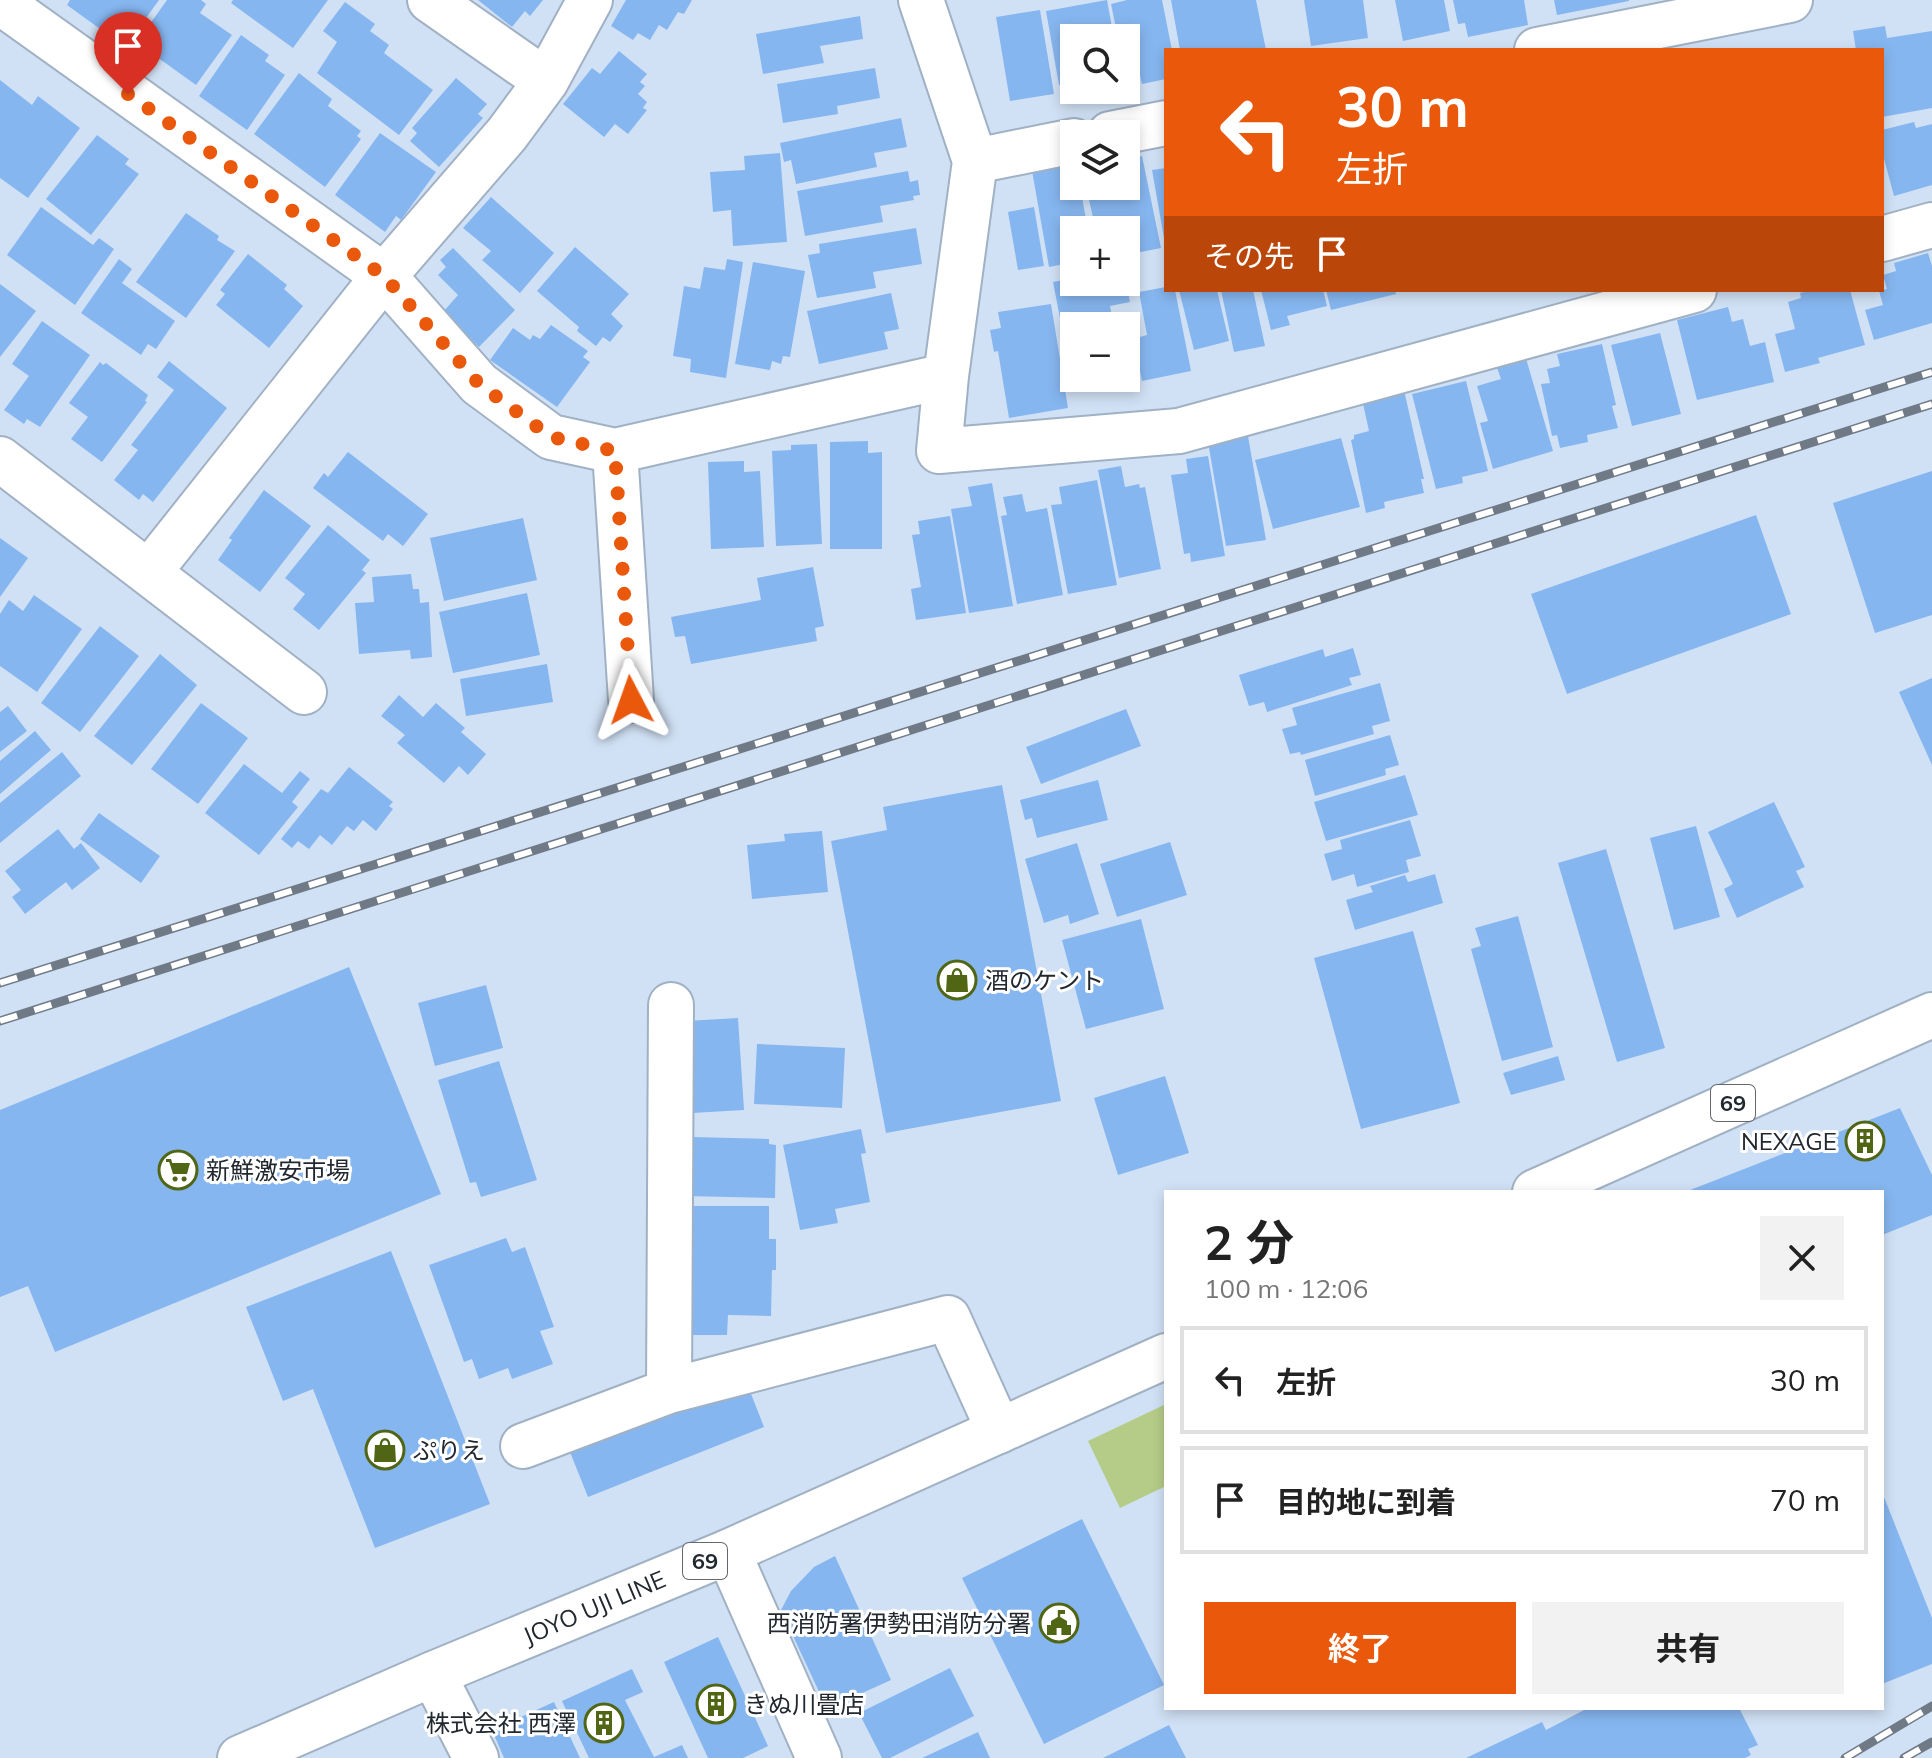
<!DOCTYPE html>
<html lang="ja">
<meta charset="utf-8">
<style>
body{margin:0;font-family:Mulish,"Noto Sans JP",sans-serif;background:#f2f2f2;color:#222;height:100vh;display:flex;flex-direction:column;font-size:30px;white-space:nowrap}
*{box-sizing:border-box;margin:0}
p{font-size:26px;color:#767676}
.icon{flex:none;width:44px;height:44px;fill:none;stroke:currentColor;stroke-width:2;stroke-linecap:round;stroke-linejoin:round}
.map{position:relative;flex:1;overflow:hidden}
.sheet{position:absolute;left:1164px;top:1190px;width:720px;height:520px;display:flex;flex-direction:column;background:#fff;border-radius:0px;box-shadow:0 4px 12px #0003}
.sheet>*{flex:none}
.hud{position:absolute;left:1164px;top:48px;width:720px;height:244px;border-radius:0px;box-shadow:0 4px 12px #0003;background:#ea580c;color:#fff;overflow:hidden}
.tools{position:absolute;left:1060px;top:24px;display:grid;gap:16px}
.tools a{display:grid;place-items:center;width:80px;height:80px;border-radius:0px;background:#fff;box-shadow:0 4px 12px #0003;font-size:40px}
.pin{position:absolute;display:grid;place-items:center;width:68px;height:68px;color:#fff;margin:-82px -34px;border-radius:50% 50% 50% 0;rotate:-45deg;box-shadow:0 0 8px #0007}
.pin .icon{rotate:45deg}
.me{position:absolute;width:88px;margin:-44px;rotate:356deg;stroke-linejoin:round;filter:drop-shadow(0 0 6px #0008)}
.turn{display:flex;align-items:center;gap:28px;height:168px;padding:0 40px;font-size:36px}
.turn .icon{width:104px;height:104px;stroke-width:2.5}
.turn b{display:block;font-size:56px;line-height:68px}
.then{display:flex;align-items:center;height:76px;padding:0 40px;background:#0003;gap:16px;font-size:30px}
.round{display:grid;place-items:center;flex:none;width:84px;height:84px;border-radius:0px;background:#f2f2f2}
.summary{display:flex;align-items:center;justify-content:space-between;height:136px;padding:0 40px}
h1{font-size:48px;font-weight:700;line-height:60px}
.primary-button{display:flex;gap:16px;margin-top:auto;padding:16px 40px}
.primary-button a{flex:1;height:92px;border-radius:0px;background:#ea580c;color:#fff;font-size:32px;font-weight:700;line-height:92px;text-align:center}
.primary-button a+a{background:#f2f2f2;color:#222}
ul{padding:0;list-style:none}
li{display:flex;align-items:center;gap:24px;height:108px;margin:0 16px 12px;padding:0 24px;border:4px solid #e0e0e0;border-radius:0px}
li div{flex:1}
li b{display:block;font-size:30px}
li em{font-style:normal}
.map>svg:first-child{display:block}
</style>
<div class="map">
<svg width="1932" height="1758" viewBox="0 0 1932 1758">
<rect width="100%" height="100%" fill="#d1e1f5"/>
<path fill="#b5cc88" d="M1166,1404V1486L1120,1508L1088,1441Z"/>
<path fill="#86b6ef" d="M70,0H159L125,47L67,5Z
M167,0H201L206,4L200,13L232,35L196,85L150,52L160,38L147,28Z
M233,0H328L293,48L231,3Z
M478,0H543L530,16L525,11L512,27Z
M626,0H692L684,14L678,12L667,30L659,25L650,40L638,33L633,40L611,26Z
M1107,0L1114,38H1074V83L1059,85L1046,11Z
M1127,0H1162L1172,50H1166V79L1142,84L1138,68L1126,70V38H1118L1111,4Z
M1171,0H1256L1266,50H1180Z
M1304,0H1363L1368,38L1311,46Z
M1395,0H1444L1450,31L1403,41Z
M1453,0H1524L1528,25L1468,37L1465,23L1458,24Z
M1554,0H1629V1L1557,15Z
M345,2L375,24L370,31L389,45L384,53L433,90L399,135L317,73L337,42L323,31Z
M1040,10L1054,94L1010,101L996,17Z
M860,16L863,39L820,46L824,63L763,74L756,34Z
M1885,26L1887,38L1932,31V108L1882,117V50H1856L1853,31Z
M241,35L269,55L265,61L285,75L247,130L199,96Z
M619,51L647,74L640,82L645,86L638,94L647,102L643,108L647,110L628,134L615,124L604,137L563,104L592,68L600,74Z
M875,68L880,98L837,106L838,114L783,123L777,84Z
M299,73L332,99L328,106L361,131L357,136L361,139L325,187L254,134Z
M456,78L487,104L478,114L483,118L439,167L410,141L417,133L412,128Z
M0,80L32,105L38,96L80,128L28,198L0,178Z
M901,118L907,147L874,153L877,167L796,184L791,160L784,162L780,143Z
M1914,122L1916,128L1932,124V185L1894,196L1882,151V130Z
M380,133L436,172L401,220L396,216L385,232L335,195Z
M97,135L129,159L125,164L139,174L91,235L46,199Z
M780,153L787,242L733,246L731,210L713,212L710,172L745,170L744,156Z
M1142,156L1161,248L1126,255V230H1096L1089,200L1114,195L1112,186H1126V159Z
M1074,157V186H1080L1088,230H1074V262L1049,267L1031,165Z
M1166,168V238H1164L1152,170Z
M908,171L910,182L918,180L920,195L913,196L914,200L880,206L883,222L805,236L797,191Z
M491,197L554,253L520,293L482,260L491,251L463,228Z
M41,207L93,245L99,238L114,249L75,305L7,255Z
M1034,207L1044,266L1018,270L1008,212Z
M186,213L219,236L217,240L235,251L186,318L136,282Z
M916,228L922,264L873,272L876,288L817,298L808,255L820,253L819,244Z
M575,247L629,294L611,314L623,326L610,342L603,337L596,346L577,331L579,327L537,291Z
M453,248L515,310L479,347L443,312L458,295L438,275L446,267L440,260Z
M1928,253L1932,266V323L1874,340L1865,310L1883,305L1879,291L1887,289L1883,275L1896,271L1894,263Z
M248,254L287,285L284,289L303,306L269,348L216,305L225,294L220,290Z
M119,259L132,269L122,283L175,321L156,349L148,344L141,355L81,313Z
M727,259L743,262L726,378L690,372L691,359L673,356L684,286L700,289L704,267L725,270Z
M753,262L805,271L790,357L783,356L781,364L772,361L770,370L735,364Z
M1074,278V282H1126L1130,302L1110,306L1114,326H1074V374L1071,375L1053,282Z
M0,284L36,311L0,357Z
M1166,287V290H1175L1191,371L1142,381L1133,339L1147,335L1139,292Z
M1179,290H1217L1229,341L1194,350Z
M1221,290H1253L1265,346L1234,352Z
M1261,290H1323L1327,306L1287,316L1290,325L1271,330Z
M1326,290H1395L1396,294L1331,310Z
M1812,290H1850L1865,345L1818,358L1820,363L1785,372L1775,334L1795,329L1788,302L1801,298L1800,293Z
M891,293L899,329L884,332L888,349L819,364L807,311Z
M1051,304L1068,408L1009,418L998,351L994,352L990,330L1001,328L998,312Z
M1728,307L1732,322L1743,319L1750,346L1765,342L1774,382L1697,400L1677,320Z
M42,321L90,355L40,427L27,419L24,424L4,410L29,376L12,364Z
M551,325L588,351L583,357L590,362L557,407L490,360L513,328L530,340L533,335L540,339Z
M1660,333L1681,414L1632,426L1611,345Z
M1602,344L1616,405L1612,406L1618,428L1587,435L1588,442L1560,448L1557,435L1552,436L1541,384L1550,383L1547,369L1560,366L1557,354Z
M1525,355L1553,451L1493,469L1480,423L1488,421L1477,386L1501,379L1496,365Z
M169,361L227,408L153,502L143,494L139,500L114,480L138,450L131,445L174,390L157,377Z
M100,362L103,365L106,363L148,395L145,401L147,402L102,462L71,439L88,417L69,403Z
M1466,381L1488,471L1462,477L1463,483L1436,489L1412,394Z
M1404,390L1424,479H1421L1424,493L1384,502L1385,508L1366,513L1351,440L1354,439V435L1369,431L1362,399Z
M1248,436L1266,540L1226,546L1208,442Z
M1341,438L1360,507L1273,529L1255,460Z
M868,441V453L882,452V549H830V442Z
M817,444L822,544L776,546L772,451L791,450V445Z
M348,452L428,514L403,546L388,534L383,541L313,488L324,473L328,477Z
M1208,456L1225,556L1191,562L1190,553L1184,554L1171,475L1188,473L1186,459Z
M744,461V472L760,471L764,547L711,549L708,462Z
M1121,466L1125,487L1139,484L1140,488L1145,487L1161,569L1119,578L1098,470Z
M1932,471V615L1875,633L1833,503Z
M1097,480L1117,585L1068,594L1051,505L1062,504L1059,487Z
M992,483L1013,606L969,613L951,509L972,506L968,487Z
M264,490L311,526L260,592L218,560L232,540L229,538Z
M1022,494L1026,512L1047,508L1063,595L1017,604L1001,516L1007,515L1003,497Z
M1756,515L1791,614L1567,694L1531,594Z
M950,516L966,613L916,620L911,589L921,587L912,535L920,534L918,521Z
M523,518L537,580L444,601L430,538Z
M328,525L370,560L362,570L366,573L319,630L293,609L305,594L285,578Z
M0,538L28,558L0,597Z
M813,567L824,626L815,628L817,641L691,664L685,636L675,637L671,617L761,600L757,578Z
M411,574L413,589H419L420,603L429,602L432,657L411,659L410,650L359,654L355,603L374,602L372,577Z
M527,593L540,655L453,673L439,612Z
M34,595L82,629L37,692L0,666V614L9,600L23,611Z
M100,626L139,656L80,732L41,703Z
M1353,648L1361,675L1349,678L1352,685L1267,712L1264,702L1249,706L1239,675L1323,649L1325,657Z
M160,654L197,685L132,765L94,736Z
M547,664L553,702L466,716L460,679Z
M1932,678V765L1899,692Z
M1380,683L1390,721L1372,726L1374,734L1301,755L1300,752L1290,754L1282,729L1297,725L1292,708Z
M399,695L423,717L436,703L465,728L461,732L486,754L468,775L459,766L444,783L397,743L405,735L381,716Z
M201,703L248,738L198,804L151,769Z
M8,706L27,731L0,752V712Z
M1126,709L1141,746L1041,784L1026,747Z
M35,731L51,750L0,794V761Z
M1390,735L1399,765L1385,769L1386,775L1315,796L1305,760Z
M62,752L81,776L0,843V803Z
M244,764L282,793L300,771L310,779L292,802L298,807L259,855L205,813Z
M349,767L393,802L389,806L393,809L376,831L363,820L354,831L347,826L332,845L320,835L309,849L298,841L292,848L281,839L321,789L328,793Z
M1405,775L1418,815L1326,841L1314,802Z
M1098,780L1108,820L1037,838L1032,818L1025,820L1020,800Z
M1002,785L1061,1101L886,1133L831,841L887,830L883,807Z
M1774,802L1805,867L1796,871L1804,887L1737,918L1724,889L1733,884L1708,832Z
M99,813L160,856L141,883L80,839Z
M1410,820L1421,856L1406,860L1409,872L1357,887L1354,874L1332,881L1324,854L1342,849L1340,840Z
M1696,826L1720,917L1674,930L1650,838Z
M58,829L74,849L81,843L100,868L72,890L66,882L25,914L12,897L21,890L5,871Z
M822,831L828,892L752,899L747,845L785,841L784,834Z
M1170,842L1187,895L1117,917L1100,864Z
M1077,843L1099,914L1070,924L1068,915L1044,923L1025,859Z
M1606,849L1665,1048L1617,1062L1558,863Z
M1435,874L1443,903L1355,930L1346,900L1373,892L1370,886L1405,875L1408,882Z
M1518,916L1553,1047L1502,1061L1471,949L1481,946L1475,928Z
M1141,919L1164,1009L1086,1029L1062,940Z
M1413,931L1460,1103L1361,1129L1314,958Z
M349,967L441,1194L55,1352L28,1286L0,1297V1110Z
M486,985L503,1048L435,1066L418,1003Z
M738,1018L744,1110L692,1113L686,1021Z
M757,1044L845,1048L842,1108L754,1104Z
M1558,1056L1565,1080L1511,1095L1503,1073Z
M499,1061L537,1180L481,1197L476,1182L470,1183L438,1080Z
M1165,1076L1189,1153L1118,1175L1094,1098Z
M1900,1108L1932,1175V1215L1882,1235V1192H1685Z
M861,1129L866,1153L861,1154L870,1202L835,1209L838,1223L800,1230L783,1145Z
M692,1137L769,1139V1144L776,1145L775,1198L684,1196Z
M686,1206H769V1239H776V1270H772L771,1316L728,1315L727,1335H685Z
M506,1238L512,1252L525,1247L554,1327L540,1331L553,1364L512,1379L508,1368L479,1379L472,1359L464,1362L429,1265Z
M391,1251L490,1504L375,1548L313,1389L283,1401L246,1307Z
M746,1381L764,1427L588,1497L570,1452Z
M1882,1492L1932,1618V1664L1882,1684Z
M1082,1519L1164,1685L1044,1744L962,1578Z
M835,1556L891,1680L827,1709L781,1610L791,1591L814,1567Z
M718,1637L768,1746L743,1758H708L664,1662Z
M950,1668L974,1716L890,1758H882L859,1713Z
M632,1669L643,1692L625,1700L654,1757L682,1745L688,1758H589L562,1701Z
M554,1702L580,1758H504L492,1730Z
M1588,1708H1739L1758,1745L1748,1749L1751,1755L1745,1758H1466L1542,1722L1546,1730Z
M1169,1725L1186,1758H1103Z
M978,1732L990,1758H922Z"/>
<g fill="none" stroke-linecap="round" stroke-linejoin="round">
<defs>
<path id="minor" d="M430,0L546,81
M921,0L975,161L1074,141
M0,2L384,276L479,384L551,437L615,451L946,376
M1537,50L1790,0
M1110,134L1166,123
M975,161L946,376L939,451L1179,431L1694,290
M1882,239L1932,225
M615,451L631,700
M0,459L304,692
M149,572L384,276L507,134L546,81L590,0
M669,1391L671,1005
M523,1446L669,1391L948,1318L999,1431
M728,1552L819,1758
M433,1674L476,1758"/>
<path id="primary" d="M1535,1192L1932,1015
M240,1758L433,1674L728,1552L1166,1356"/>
</defs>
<use href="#minor" stroke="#a1b1c4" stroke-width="48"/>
<use href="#primary" stroke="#a1b1c4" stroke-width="48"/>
<use href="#minor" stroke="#fff" stroke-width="44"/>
<use href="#primary" stroke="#fff" stroke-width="44"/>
<defs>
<path id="rail" d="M0,983L1932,372
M0,1021L1932,404
M1845,1758L1932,1706
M1904,1758L1932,1742"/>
</defs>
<use href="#rail" stroke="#707a87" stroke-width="9"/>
<use href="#rail" stroke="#fff" stroke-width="6" stroke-dasharray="18" stroke-linecap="butt"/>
</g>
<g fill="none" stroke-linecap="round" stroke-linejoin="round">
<path stroke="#ea580c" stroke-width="14" stroke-dasharray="0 25.2" d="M128,94L384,276L479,384L551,437L615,451L631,700"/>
</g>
<defs>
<symbol id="shop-ring" viewBox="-11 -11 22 22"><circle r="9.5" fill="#fff" stroke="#516614" stroke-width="1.5"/><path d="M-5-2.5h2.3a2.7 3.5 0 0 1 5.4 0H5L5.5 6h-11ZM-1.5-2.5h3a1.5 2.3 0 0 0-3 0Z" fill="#516614"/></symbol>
<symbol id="building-ring" viewBox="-11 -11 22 22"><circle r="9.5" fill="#fff" stroke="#516614" stroke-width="1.5"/><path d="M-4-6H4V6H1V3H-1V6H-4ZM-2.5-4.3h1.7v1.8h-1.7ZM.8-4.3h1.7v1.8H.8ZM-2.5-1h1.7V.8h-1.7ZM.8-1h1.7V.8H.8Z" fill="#516614"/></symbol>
<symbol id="supermarket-ring" viewBox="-11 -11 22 22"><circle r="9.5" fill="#fff" stroke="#516614" stroke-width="1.5"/><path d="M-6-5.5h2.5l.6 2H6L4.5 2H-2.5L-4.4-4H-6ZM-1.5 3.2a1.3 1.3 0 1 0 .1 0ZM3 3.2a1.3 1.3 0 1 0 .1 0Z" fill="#516614"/></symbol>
<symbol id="civic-ring" viewBox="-11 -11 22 22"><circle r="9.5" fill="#fff" stroke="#516614" stroke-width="1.5"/><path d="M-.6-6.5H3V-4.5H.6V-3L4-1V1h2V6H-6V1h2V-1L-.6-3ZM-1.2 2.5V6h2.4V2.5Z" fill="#516614"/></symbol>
</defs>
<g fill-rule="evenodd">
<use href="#shop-ring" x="935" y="958" width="44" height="44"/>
<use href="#building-ring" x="1843" y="1119" width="44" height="44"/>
<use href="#supermarket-ring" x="156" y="1148" width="44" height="44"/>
<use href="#shop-ring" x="363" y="1428" width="44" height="44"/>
<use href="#civic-ring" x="1037" y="1601" width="44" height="44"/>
<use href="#building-ring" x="694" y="1682" width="44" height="44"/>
<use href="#building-ring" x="582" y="1701" width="44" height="44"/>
</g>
<g text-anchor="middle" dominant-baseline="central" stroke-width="6" stroke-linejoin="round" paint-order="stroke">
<g fill="#fff" stroke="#64686d" stroke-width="2">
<rect x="1711" y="1085" width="44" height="36" rx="6"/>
<rect x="683" y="1543" width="44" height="36" rx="6"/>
</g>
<g font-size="22" font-weight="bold" fill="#22282f">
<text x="1733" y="1103">69</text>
<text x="705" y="1561">69</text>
</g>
<g font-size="24" fill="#22282f" stroke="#fff" text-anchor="start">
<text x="985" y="980">酒のケント</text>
<text x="1837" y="1141" text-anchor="end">NEXAGE</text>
<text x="206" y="1170">新鮮激安市場</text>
<text x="413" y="1450">ぷりえ</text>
<text x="1031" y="1623" text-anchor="end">西消防署伊勢田消防分署</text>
<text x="744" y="1704">きぬ川畳店</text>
<text x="576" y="1723" text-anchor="end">株式会社 西澤</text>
</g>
<g font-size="24" fill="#22282f" stroke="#fff">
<text transform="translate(594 1607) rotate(-23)">JOYO UJI LINE</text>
</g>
</g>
</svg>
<div class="tools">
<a><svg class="icon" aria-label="search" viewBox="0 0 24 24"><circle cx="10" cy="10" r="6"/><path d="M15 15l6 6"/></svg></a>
<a><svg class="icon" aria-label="layers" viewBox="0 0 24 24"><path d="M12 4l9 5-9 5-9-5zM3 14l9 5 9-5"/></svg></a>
<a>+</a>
<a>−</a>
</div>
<div class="pin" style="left:128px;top:94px;background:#d93025"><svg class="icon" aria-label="arrive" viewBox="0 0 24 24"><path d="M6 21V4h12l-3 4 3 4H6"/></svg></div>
<svg class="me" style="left:631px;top:700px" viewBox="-20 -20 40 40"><path d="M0-17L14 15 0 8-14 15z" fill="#ea580c" stroke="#fff" stroke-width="4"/></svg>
<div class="hud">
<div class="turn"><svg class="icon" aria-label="left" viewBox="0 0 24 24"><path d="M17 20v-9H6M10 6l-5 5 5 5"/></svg><div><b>30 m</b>左折</div></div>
<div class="then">その先<svg class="icon" aria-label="arrive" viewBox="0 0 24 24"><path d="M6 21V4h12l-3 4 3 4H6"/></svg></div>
</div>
<section class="sheet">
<div class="summary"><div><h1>2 分</h1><p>100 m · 12:06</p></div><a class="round"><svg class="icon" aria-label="close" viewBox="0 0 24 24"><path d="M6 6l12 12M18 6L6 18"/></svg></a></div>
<ul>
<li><svg class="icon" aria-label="left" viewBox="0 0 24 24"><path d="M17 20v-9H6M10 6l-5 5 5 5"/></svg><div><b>左折</b></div><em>30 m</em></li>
<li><svg class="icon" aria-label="arrive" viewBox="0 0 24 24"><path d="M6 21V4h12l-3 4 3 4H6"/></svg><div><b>目的地に到着</b></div><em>70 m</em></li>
</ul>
<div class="primary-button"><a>終了</a><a>共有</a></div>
</section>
</div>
